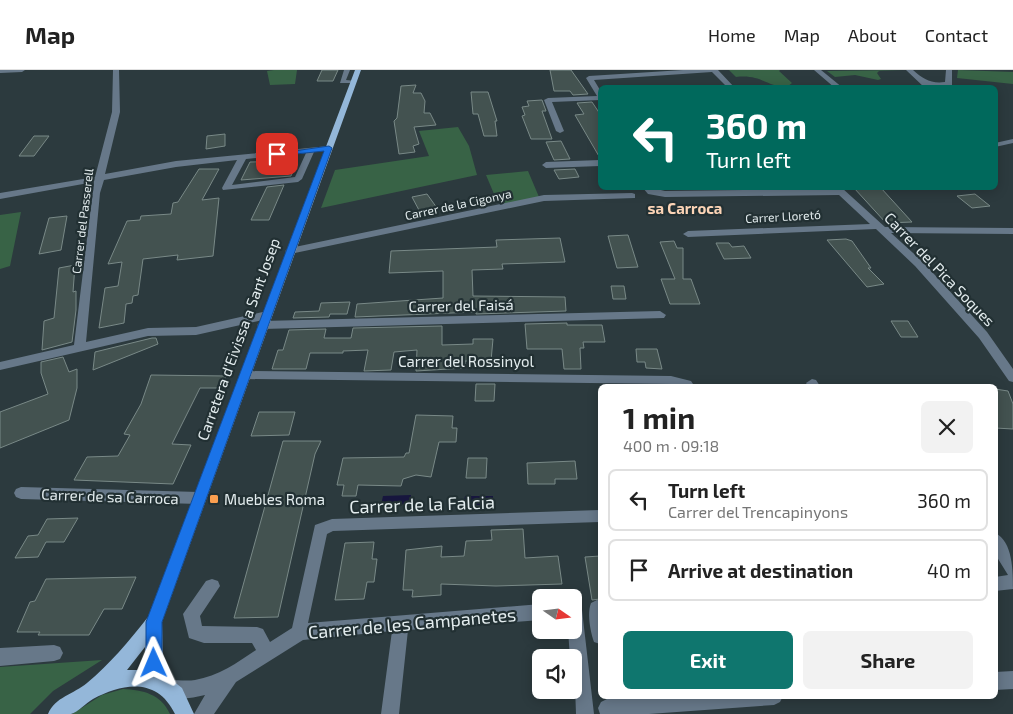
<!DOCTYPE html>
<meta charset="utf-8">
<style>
body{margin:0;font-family:"Exo 2",sans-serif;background:#f2f2f2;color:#222;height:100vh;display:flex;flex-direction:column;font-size:19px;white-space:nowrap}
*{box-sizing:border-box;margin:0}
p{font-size:16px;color:#767676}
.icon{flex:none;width:28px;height:28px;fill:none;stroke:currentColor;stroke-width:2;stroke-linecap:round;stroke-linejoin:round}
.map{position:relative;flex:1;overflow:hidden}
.side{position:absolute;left:598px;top:314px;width:400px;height:315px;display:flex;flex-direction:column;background:#fff;border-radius:8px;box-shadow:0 2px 12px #0003}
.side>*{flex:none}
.hud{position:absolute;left:598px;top:15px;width:400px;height:105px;border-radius:8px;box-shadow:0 2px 12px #0003;background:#00695c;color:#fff;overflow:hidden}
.needle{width:32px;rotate:104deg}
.fabs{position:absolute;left:532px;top:519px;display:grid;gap:10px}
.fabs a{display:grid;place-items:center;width:50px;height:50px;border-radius:8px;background:#fff;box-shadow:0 2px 12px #0003;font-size:25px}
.pin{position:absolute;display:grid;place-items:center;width:42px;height:42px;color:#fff;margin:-21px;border-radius:10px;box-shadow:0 2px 8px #0006}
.me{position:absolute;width:55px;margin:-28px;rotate:359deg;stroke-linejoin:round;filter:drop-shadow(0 0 4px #0008)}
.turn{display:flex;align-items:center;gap:18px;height:105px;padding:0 25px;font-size:22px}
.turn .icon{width:65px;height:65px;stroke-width:2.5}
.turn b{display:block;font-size:35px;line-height:42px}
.round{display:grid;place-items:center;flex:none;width:52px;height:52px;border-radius:8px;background:#f2f2f2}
.head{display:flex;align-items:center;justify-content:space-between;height:85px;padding:0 25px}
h1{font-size:30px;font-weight:700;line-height:38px}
.button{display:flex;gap:10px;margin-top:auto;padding:10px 25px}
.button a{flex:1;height:58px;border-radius:8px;background:#0f766e;color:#fff;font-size:20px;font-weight:700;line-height:58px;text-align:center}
.button a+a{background:#f2f2f2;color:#222}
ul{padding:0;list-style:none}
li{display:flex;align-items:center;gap:15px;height:62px;margin:0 10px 8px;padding:0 15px;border:2px solid #e0e0e0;border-radius:8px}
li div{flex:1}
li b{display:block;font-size:19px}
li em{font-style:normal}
header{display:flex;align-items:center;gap:30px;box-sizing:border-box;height:70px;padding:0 25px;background:#fff;border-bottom:1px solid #e0e0e0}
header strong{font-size:24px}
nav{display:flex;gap:28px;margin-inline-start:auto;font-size:18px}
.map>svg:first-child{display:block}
</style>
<header>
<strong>Map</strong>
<nav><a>Home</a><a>Map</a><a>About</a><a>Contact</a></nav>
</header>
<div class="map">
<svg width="1013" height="644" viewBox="0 0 1013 644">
<rect width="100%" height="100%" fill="#2c3a3e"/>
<path fill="#386346" d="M274,0H297L295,14L270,15L267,1Z
M729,0H780L779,1L792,13L787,17C766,17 762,4 736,7Z
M903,0L879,1L877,3L881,9L878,10L855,5L835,7L827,1Z
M958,0L1013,2V14L957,8Z
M458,57L469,76L477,105L321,138L335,100L429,86L419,61Z
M528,101L539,127L503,135L497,131L486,105Z
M21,142L10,196L0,199V145Z
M102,590L53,621L30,644H0V597Z
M123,619C143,620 161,624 170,644H72L102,625Z"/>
<path fill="#17163e" d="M411,425L410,434L381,435L383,426Z
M465,426H493V435H463Z"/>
<path fill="#435250" stroke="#798987" d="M322,0H338L333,11H317Z
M550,0H571L588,24L573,25L570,21H554Z
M416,15L413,23H421L425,31L424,43H430L436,55L414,57L419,74L413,76L415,82L399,84L394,51L397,48L401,16Z
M471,22H488L497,51H495L497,66H484L478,44H473Z
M542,30L546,41H542L552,69H531L522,46L525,45L522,37L529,36L527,31Z
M592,32L600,44V88L575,45L584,44L577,33Z
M225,64V76L206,79L207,66Z
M34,66H49L34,86H19Z
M561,71L570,89L554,90L546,72Z
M297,91L291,106L241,110L250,92Z
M199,99H219L202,130L219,128L213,186L177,190L178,185L143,189L138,225L133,226L132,233L126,234L124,253L99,258L105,218L118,216L122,192L108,194L127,151L140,150L141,146L171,144L173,133L178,132Z
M575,99L579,107L559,109L554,100Z
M284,115L269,150H251L267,117Z
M854,118H881L912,152L886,153Z
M427,124L437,138L420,142L412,127Z
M975,124L990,136L972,138L957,126Z
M67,146L61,180L39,184L49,148Z
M628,165L638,197L617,198L608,166Z
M560,168L565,192L502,194L503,199L472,200L473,226L565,227L566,241L476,244V242L355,247L357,234L443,228V201L389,203L391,181L497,177L496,170Z
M846,169L852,171L871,198H868L884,214L867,217L827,170Z
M674,171L677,178H683V209H691L700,234H670L661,209H675L660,172Z
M716,173H729L732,177L744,176L751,188L724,189Z
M75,195L73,222L76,221V240L72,272L42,280L44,251L54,248L59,198Z
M611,216H624L626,229H613Z
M350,232L347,244H330L329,247L293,248L295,242L319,241L321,233Z
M891,251H908L918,267H901Z
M567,253V255H602L605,272H583L584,278H580L581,299H564L562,279H527L525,254Z
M442,256V275L473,274V269H493L491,291H465V298L416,301L417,280L394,282L391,300L364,301L368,280L343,281V283H310L306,299H272L278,280H283L289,260L326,259L324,268H351L353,258Z
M152,268H156L158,274L93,300L95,282Z
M636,279H657L662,299L646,298L645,292H637Z
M63,287L69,302L77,299V318L69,350L0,378V342L48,324L41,303V292Z
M151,305L226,306L221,318H200L172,374L191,375L173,414L74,410L87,387L118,386L130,365L124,364L141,334Z
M476,314H495L494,331H475Z
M995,319L1008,321L1013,334V359L995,358Z
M259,342H295L289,365L251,366Z
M416,345L453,346L452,358H457L456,372H439L431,407L416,405L403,409L401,416L358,415L356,426H342L344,415H337L343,388L404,387L406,383H409Z
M283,371H321L315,384L278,547L234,548Z
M468,388H487L486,408H466Z
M575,391L577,409H555V414H528L527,393Z
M78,448L64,472H46L38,487L15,488L28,466L38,465L47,449Z
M523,459L525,488L558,486L562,514L496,516L441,514V525L412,527L413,520H403L406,480L442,476L441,487L464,486L466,471L492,470L491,460Z
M374,472L372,489H377L374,512H367L364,529L335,530L345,473Z
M600,486V529L592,530L585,487Z
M136,507L122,539H104L89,565H38L40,562H17L30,532L35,531L46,509Z"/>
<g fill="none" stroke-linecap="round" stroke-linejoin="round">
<path fill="#677889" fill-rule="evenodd" d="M0,0H25L22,2L0,3Z
M113,0H119L120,42L105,104L176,91L329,76L333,78L314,82L302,109L298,112L223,120L222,118L237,90L176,97L104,110L100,123L86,272L148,258L196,257L267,241L273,245L267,249L196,265L148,266L0,300V292L74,275L94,112L0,129V123L95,107L112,42ZM306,83L295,107L232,115L246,89Z
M344,0H350L346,10L356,11V13H340Z
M683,0H718L735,18H728L712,2L594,10L600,20V30L552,32L564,61L560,63L556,61L544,30L548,28L597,26L586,8L589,6Z
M814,0H821L843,18H835Z
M906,0H913C923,9 931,14 945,12L946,0H952V18L932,16L933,18H925Z
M1013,69V73L995,77V73Z
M600,90V96L546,98L542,95L546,92Z
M643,118H652L665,121L834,119L833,118H842L885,157L1013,158V164L891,163L923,192L987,262L1013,299V312L1009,311L979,268L915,196L876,159L688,167L683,164L688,161L870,154L839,125L665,127L648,124Z
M632,123L635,124V128L544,131L290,184L285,181L290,178L544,125Z
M660,241L666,245L664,248L263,259L257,255L263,251Z
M245,301L671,306L691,311L693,314L692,316L671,314L245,309L239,305Z
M812,309L816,310L820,316H808L806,313Z
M21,417L199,422L204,424L206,428L204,432L199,434L21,429L16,427L14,423L16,419Z
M600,440V452L333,461L327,464L308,553L541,534V550L408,560L399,644H381L392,561L303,570L236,612L214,644H194L205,625C192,628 176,631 164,625L161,619L164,613C174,608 184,612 195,610C218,606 237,593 256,580L252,573H204L189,568L183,544L206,511L212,509L218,511L220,516L200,546L202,556L257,557L263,559L270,572L292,558L315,455L332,449Z
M995,463C1013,471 1013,502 1013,519L995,521V507L1008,505L995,484Z
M597,530L600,531V574L594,572C590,561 587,543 591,533Z
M574,532L580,535L582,540L594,644H576L574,588H570L568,560H574Z
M54,575L60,577L63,583L60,589L54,591L0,596V578Z
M1013,601V619L995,620V602Z
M645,626H783L780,632L774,635L649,644H600L598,638L601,632L607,629Z"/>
<path fill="#94b7d9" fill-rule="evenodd" d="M355,0H361L162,552L163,593L168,607L182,618L194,644H175C158,608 124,612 93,629C86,633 78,642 71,644C65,644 54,644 48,644C55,627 74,624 87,613C110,594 129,571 148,547ZM145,577V593L148,600H127Z"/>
</g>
<path fill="#1a73e8" stroke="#114b97" d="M329,76L332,78L162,552V593L159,598L154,600L148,598L146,593V552L324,81L277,86L273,84Z"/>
<rect fill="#fb9f50" stroke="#223033" stroke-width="2" x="209" y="424" width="10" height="10" rx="2.5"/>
<g text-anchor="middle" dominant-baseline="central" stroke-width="4.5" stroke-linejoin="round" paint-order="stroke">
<g font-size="12" fill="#e3ecee" stroke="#223033">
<text transform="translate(458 134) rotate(-12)">Carrer de la Cigonya</text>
<text transform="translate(783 146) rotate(-3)">Carrer Lloretó</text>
<text transform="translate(82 151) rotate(-83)">Carrer del Passerell</text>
</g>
<g font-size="15" font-weight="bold" fill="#fcd4b6" stroke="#223033">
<text x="685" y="138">sa Carroca</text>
</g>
<g font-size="15" fill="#e3ecee" stroke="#223033">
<text transform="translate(940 199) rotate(46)">Carrer del Pica Soques</text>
<text transform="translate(461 235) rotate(-1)">Carrer del Faisá</text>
<text transform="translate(238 269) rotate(-70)">Carretera d'Eivissa a Sant Josep</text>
<text x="466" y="291">Carrer del Rossinyol</text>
<text transform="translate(110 426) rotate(2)">Carrer de sa Carroca</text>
</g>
<g font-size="15" fill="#e3ecee" stroke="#223033" text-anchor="start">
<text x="224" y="429">Muebles Roma</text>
</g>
<g font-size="18" fill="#e3ecee" stroke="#223033">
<text transform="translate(422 434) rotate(-2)">Carrer de la Falcia</text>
<text transform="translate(412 553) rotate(-5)">Carrer de les Campanetes</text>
</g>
</g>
</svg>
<div class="fabs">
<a><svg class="needle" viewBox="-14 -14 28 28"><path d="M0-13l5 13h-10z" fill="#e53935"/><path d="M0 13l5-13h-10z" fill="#767676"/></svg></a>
<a><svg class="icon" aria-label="sound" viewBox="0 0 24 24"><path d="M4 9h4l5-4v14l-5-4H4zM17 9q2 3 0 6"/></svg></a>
</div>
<div class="pin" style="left:277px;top:84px;background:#d93025"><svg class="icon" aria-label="arrive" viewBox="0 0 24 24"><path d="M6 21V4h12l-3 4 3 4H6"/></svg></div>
<svg class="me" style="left:154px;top:593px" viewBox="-20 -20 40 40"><path d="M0-17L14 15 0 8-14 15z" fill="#1a73e8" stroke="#fff" stroke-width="4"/></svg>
<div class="hud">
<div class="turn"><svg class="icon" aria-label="left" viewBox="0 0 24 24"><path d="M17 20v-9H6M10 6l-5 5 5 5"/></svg><div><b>360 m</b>Turn left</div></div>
</div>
<section class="side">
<div class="head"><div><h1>1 min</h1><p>400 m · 09:18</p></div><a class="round"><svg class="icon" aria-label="close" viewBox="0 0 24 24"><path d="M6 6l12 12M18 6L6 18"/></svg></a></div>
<ul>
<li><svg class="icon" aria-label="left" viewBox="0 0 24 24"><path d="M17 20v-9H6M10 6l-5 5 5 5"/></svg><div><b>Turn left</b><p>Carrer del Trencapinyons</p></div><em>360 m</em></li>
<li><svg class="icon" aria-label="arrive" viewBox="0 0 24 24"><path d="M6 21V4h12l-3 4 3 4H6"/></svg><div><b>Arrive at destination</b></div><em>40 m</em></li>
</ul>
<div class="button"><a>Exit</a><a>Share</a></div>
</section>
</div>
